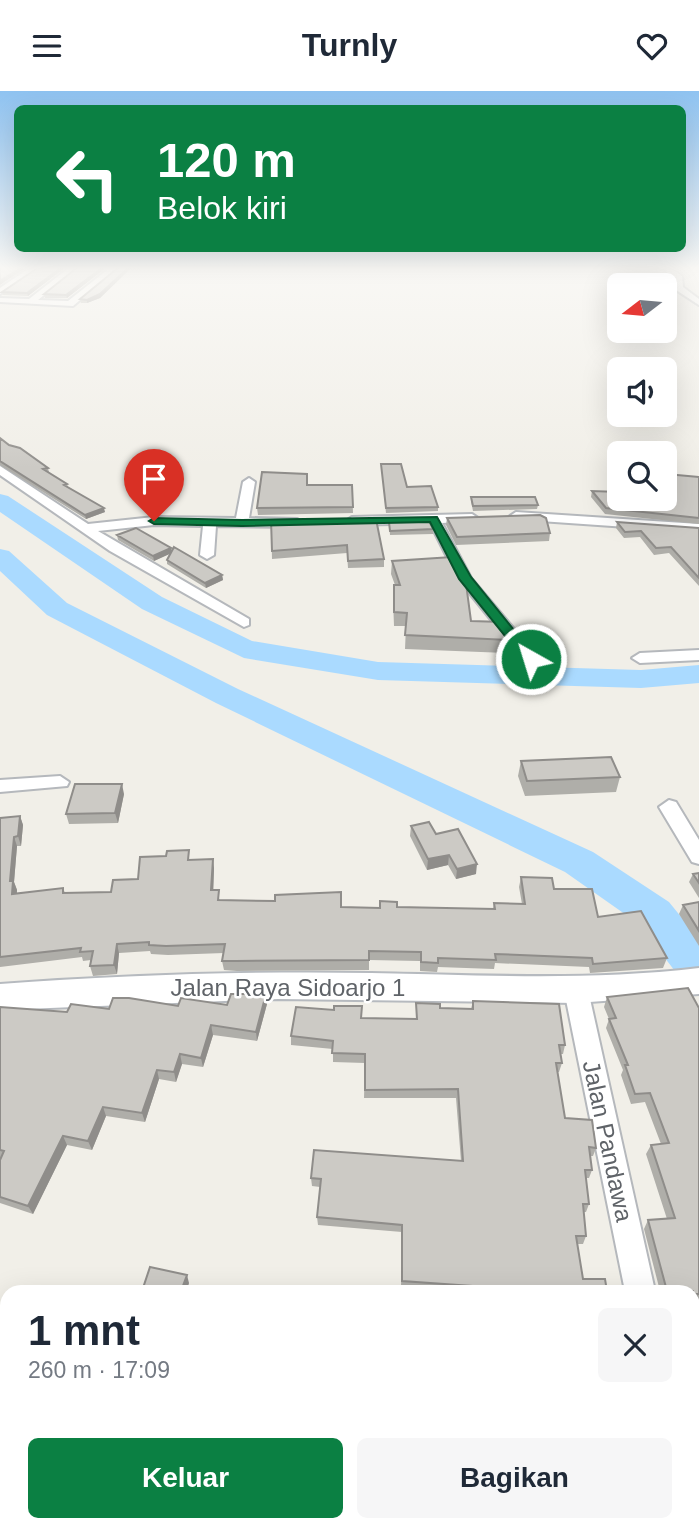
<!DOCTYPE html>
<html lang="id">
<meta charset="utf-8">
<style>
body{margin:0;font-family:Helvetica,sans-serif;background:#f6f6f7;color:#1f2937;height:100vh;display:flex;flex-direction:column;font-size:26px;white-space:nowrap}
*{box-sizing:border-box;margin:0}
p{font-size:23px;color:#747a83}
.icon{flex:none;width:38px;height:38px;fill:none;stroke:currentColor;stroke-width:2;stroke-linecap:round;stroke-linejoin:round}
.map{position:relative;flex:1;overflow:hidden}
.drawer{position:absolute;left:0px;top:1194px;width:700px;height:247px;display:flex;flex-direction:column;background:#fff;border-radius:21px 21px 0 0;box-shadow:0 7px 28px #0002}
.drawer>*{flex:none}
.top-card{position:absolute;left:14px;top:14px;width:672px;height:147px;border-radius:10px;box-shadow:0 7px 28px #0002;background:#0b8043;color:#fff;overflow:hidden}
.needle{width:46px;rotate:254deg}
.fabs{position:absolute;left:607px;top:182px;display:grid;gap:14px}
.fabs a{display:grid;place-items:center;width:70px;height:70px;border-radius:10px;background:#fff;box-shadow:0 7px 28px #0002;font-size:35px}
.pin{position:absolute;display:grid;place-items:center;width:60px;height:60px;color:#fff;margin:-72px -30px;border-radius:50% 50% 50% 0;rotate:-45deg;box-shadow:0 0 7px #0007}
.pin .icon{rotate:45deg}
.me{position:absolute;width:77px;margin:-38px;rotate:321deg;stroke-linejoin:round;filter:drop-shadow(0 0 5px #0008)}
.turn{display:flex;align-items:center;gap:24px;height:147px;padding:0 28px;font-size:32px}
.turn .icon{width:91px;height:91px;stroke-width:2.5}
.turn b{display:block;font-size:49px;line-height:60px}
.round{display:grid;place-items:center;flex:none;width:74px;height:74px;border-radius:10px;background:#f6f6f7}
.overview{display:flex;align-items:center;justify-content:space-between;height:119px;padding:0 28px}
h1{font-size:42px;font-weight:800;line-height:52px}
.button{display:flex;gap:14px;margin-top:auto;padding:14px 28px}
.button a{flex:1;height:80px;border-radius:10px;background:#0b8043;color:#fff;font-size:28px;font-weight:800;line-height:80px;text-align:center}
.button a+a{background:#f6f6f7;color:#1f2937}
header{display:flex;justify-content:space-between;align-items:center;height:91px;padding:0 28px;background:#fff;font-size:32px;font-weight:800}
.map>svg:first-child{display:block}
</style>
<header><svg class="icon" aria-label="menu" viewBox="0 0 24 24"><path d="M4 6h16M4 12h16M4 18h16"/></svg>Turnly<svg class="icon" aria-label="heart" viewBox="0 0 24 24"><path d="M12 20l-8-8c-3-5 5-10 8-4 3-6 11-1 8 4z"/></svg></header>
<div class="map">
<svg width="699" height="1439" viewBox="0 0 699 1439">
<rect width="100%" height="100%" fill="#f1efe8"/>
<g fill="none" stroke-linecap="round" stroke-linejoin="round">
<path fill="#aadaff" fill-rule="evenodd" d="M0,403L8,405L162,506L252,550L378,571L641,579L699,574V592L641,597L378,589L244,567L142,518L0,421Z
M0,458L9,460L67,512L238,598L593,761L669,811L699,848V897L684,892L639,833L565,781L216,612L47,524L0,480Z"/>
<defs>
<path id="street" d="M31,176H39L0,203V197Z
M70,176H78L38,209L68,210L111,176H119L73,215L0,211V207L29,208Z
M661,176H668L682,185L683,196L699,208V214L676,199L675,188Z
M0,375L88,433L154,426L236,427L243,391L249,387L255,391L249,427L297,428L303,432L297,436L216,435L214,464L207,468L200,464L203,435L154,434L98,440L249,528V534L244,536L110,460L0,384Z
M516,421L699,433V441L511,428L510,425Z
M472,423L478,427L477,430L442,432L471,487L537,565V571H525L458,488L430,432L352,434L346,430L352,426Z
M699,559V569L640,572L632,567L640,562Z
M60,685L69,691L67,695L0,701V689Z
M669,709L676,711L699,749V773L692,771L659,716Z
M576,889L584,892L588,899L655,1200H625L564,899L568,892Z
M693,1382L699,1384V1438L687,1433H693Z"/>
<path id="secondary" d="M699,877V903L576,912L278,908L0,919V893C123,884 247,880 371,882C481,884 589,890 699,877Z"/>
</defs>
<use href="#street" stroke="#b5b8bc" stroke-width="4"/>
<use href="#secondary" stroke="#b6babf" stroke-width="4"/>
<use href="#street" fill="#fff" fill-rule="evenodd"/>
<use href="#secondary" fill="#fff" fill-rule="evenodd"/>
</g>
<path fill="#afaea9" d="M39,176H66L28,205L3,204L2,201Z
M78,176H107L67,207H45L44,203Z
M119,176H144L140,179H129L100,207L87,212H81L80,208Z
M0,347L9,354L48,377L49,381H48L67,393L68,396L105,421L86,428L0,374Z
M381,373L407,396L438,416V420L386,422Z
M666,383L699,386V433L605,423L591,406L592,400L620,408L666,391Z
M307,394H352L353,422L258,424L257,417Z
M471,406L538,414L537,418L473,420L471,410Z
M447,427L550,442L549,450L456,454L446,434Z
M376,428L384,468V476L348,477L347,462L272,468L271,429Z
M389,431L433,438V443L390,444Z
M617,431L699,437V495L669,462L654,464L640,446L624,447L616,437Z
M117,444L171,457L172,460L222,484L223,489L206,497L167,473V469L170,462L154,470L118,449Z
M392,470L471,530L508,549L506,562L405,558L406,535H394L393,508L394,494H395L391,483Z
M521,670L620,686L616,701L525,705L518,685Z
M124,703L118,732L69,733L66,723Z
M20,725L23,734L21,755H17L14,791L17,799V803L63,797L65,802L111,801L138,788L191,769L214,777L213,799L220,809L341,816L380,817L397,816L493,818L494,812L522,813L519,796L521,786L554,798L598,826L667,867L663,877L590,882L589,876L495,872L494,878L438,876L437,881L420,880V870L369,869V879L237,880L224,879L222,870L224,862L168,864L151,863L150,860L119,862L117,883L93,885L90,875L91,869L83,870L82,866L0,876V727Z
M411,735L436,743L476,783L456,788L448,774L427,779L410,745Z
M699,782V807L689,791L693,783Z
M699,811V855L679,823L683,814Z
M266,903L267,913L257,950L213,944L203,976L182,973L176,991L159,988L145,1031L106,1025L92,1059L67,1054L33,1123L0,1112V1069L1,1067H0V916L67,921L109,918L227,914Z
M607,906L699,917V1210L695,1214L699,1228V1245L697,1247L693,1248V1200H660L644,1138L648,1129L667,1128L646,1063L651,1054L661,1053L645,1011L631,1013L621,984L623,979L606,937L609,928L604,916Z
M473,910L565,954L563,963H560L562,972L559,981H557L565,1027L596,1057L593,1065H590L592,1079L589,1087H586L589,1113L586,1121H583L586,1145L583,1153H577L583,1188L607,1200H449L401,1197L402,1141L318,1134L317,1126L320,1096L312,1095L311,1087L461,1070L456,1007H364L365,972L333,971V958L291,954V945L361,927L416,928V912L440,917L471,918Z
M523,1433H623L624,1439H524Z"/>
<path fill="#8f8d8a" d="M22,176H27L0,194V190Z
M62,176H66L28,205L27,202Z
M103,176H107L67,207L66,204Z
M129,176V179L100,207L87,212V209Z
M104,417L105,421L86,428L85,424Z
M171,457L172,462L154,470L153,465Z
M222,484L223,489L206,497L205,492Z
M122,693L124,703L118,732L115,722Z
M20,725L23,734L21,755L18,745Z
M14,746L17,755L14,791L17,799L16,812L12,803L10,790Z
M449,764L448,774L427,779L428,768Z
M213,768L214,777L213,808L211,799Z
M477,773L476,783L456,788L457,778Z
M117,853L119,862L117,883L114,874Z
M266,903L267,913L257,950L256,941Z
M211,934L213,944L203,976L201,967Z
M180,963L182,973L176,991L174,981Z
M157,979L159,988L145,1031L142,1022Z
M103,1016L106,1025L92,1059L88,1050Z
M63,1045L67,1054L33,1123L28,1115Z
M187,1184L189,1192L187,1200H181Z"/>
<path fill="#cccac5" stroke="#8f8d8a" stroke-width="2" d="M0,176H22L0,190Z
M39,176H62L27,202L2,201Z
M78,176H103L66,204L44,203Z
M119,176H129L100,203L87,209L80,208Z
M0,347L9,354L20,357L48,377L43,378L67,393L64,394L104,417L85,424L0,370Z
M381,373H401L407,396L431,395L438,416L386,417Z
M262,381L307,383V394H352L353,416L257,417Z
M666,383L699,386V427L606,417L592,400L620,401V408H665V391H670Z
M471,406H535L538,414L473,415Z
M540,424L546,427L550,442L457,446L447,427Z
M376,428L384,468L348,470L347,454L272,460L271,429Z
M429,430L433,438L390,440L389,431Z
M617,431L699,437V487L671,456L656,457L641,440L625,441Z
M136,437L171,457L153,465L117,444Z
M174,456L222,484L205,492L167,469Z
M452,466L465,485L471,530L503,531L507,537L508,549L405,544L407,522L394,521V494H400L392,470Z
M611,666L620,686L527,690L521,670Z
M75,693H122L115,722L66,723Z
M20,725L18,745L14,746L10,790H13L12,803L63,797V802L111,801L113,789L138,788L140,766L166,765L167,760L189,759L188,769L213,768L211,799H219L218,809L275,810V804L341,801V816L380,817V810L397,811V816L495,818L494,812L525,813L521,786L552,787L554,798H592L598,826L641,820L667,867L593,873L592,867L495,863L496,869L438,867V872L421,871V861L369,860V869L236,870H222L225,853L166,855L149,854V851L117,853L114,874L90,875L93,860L80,861L81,857L0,866V727Z
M429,731L436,743L458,738L477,773L457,778L449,764L428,768L411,735Z
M699,782V792L693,783Z
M699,811V840L683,814Z
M688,897L699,917V1203H696L698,1210H693L699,1228V1240L693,1241V1200H667L648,1129L675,1127L651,1054L669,1052L650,1002L635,1003L625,974H628L609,928L616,927L607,906Z
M231,903H266L256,941L211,934L201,967L180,963L174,981L157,979L142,1022L103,1016L88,1050L63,1045L28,1115L0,1106V1069L4,1060L0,1059V916L67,921L71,913L109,918L113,907H129L178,915L181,907L227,914Z
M473,910L559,913L565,954H559L562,972H556L565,1027L592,1029L596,1057L589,1056L592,1079H585L589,1113H583L586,1145H576L583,1188H605L607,1200H486V1196L402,1190V1134L317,1126L321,1088L311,1087L314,1059L463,1070L458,998L365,999V963L332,962L333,950L291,945L296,916L334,919V915H362L361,927L417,928L416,912L440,913V917L473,918Z
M150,1176L187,1184L181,1200H142Z
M400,1433H450V1439H400Z
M527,1433H623L624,1439H527Z"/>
<linearGradient id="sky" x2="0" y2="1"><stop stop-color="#8fc3f1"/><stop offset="0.47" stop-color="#f9f8f5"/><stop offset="1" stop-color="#f9f8f5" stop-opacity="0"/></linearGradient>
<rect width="699" height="377" fill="url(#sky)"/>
<path fill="#0b8043" stroke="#07532c" stroke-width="2" d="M437,426L471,486L535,565V571H526L459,488L430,431L242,435L154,433L149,430L154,427L242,429Z"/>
<g text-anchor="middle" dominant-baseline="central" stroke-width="5" stroke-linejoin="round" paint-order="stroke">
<g font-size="24" fill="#5f6368" stroke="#fff">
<text x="288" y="896">Jalan Raya Sidoarjo 1</text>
<text transform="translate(608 1050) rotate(78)">Jalan Pandawa</text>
</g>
</g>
</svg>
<div class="fabs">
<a><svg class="needle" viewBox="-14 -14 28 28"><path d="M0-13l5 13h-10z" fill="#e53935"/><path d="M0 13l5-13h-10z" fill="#747a83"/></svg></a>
<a><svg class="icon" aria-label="sound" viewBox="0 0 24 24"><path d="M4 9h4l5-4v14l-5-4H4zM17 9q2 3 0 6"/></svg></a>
<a><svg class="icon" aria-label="search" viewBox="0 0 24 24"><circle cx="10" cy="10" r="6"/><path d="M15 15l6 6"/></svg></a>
</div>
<div class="pin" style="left:154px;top:430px;background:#d93025"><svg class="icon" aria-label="arrive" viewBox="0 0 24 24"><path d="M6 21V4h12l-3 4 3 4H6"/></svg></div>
<svg class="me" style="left:531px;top:568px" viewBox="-20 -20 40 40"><circle r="17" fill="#0b8043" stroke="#fff" stroke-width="3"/><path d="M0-11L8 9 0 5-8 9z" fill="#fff"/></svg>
<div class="top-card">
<div class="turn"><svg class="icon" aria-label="left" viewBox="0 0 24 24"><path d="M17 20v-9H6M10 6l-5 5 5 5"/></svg><div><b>120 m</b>Belok kiri</div></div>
</div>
<section class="drawer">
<div class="overview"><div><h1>1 mnt</h1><p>260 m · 17:09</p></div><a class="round"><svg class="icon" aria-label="close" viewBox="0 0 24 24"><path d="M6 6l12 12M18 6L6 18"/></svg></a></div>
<div class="button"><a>Keluar</a><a>Bagikan</a></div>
</section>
</div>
